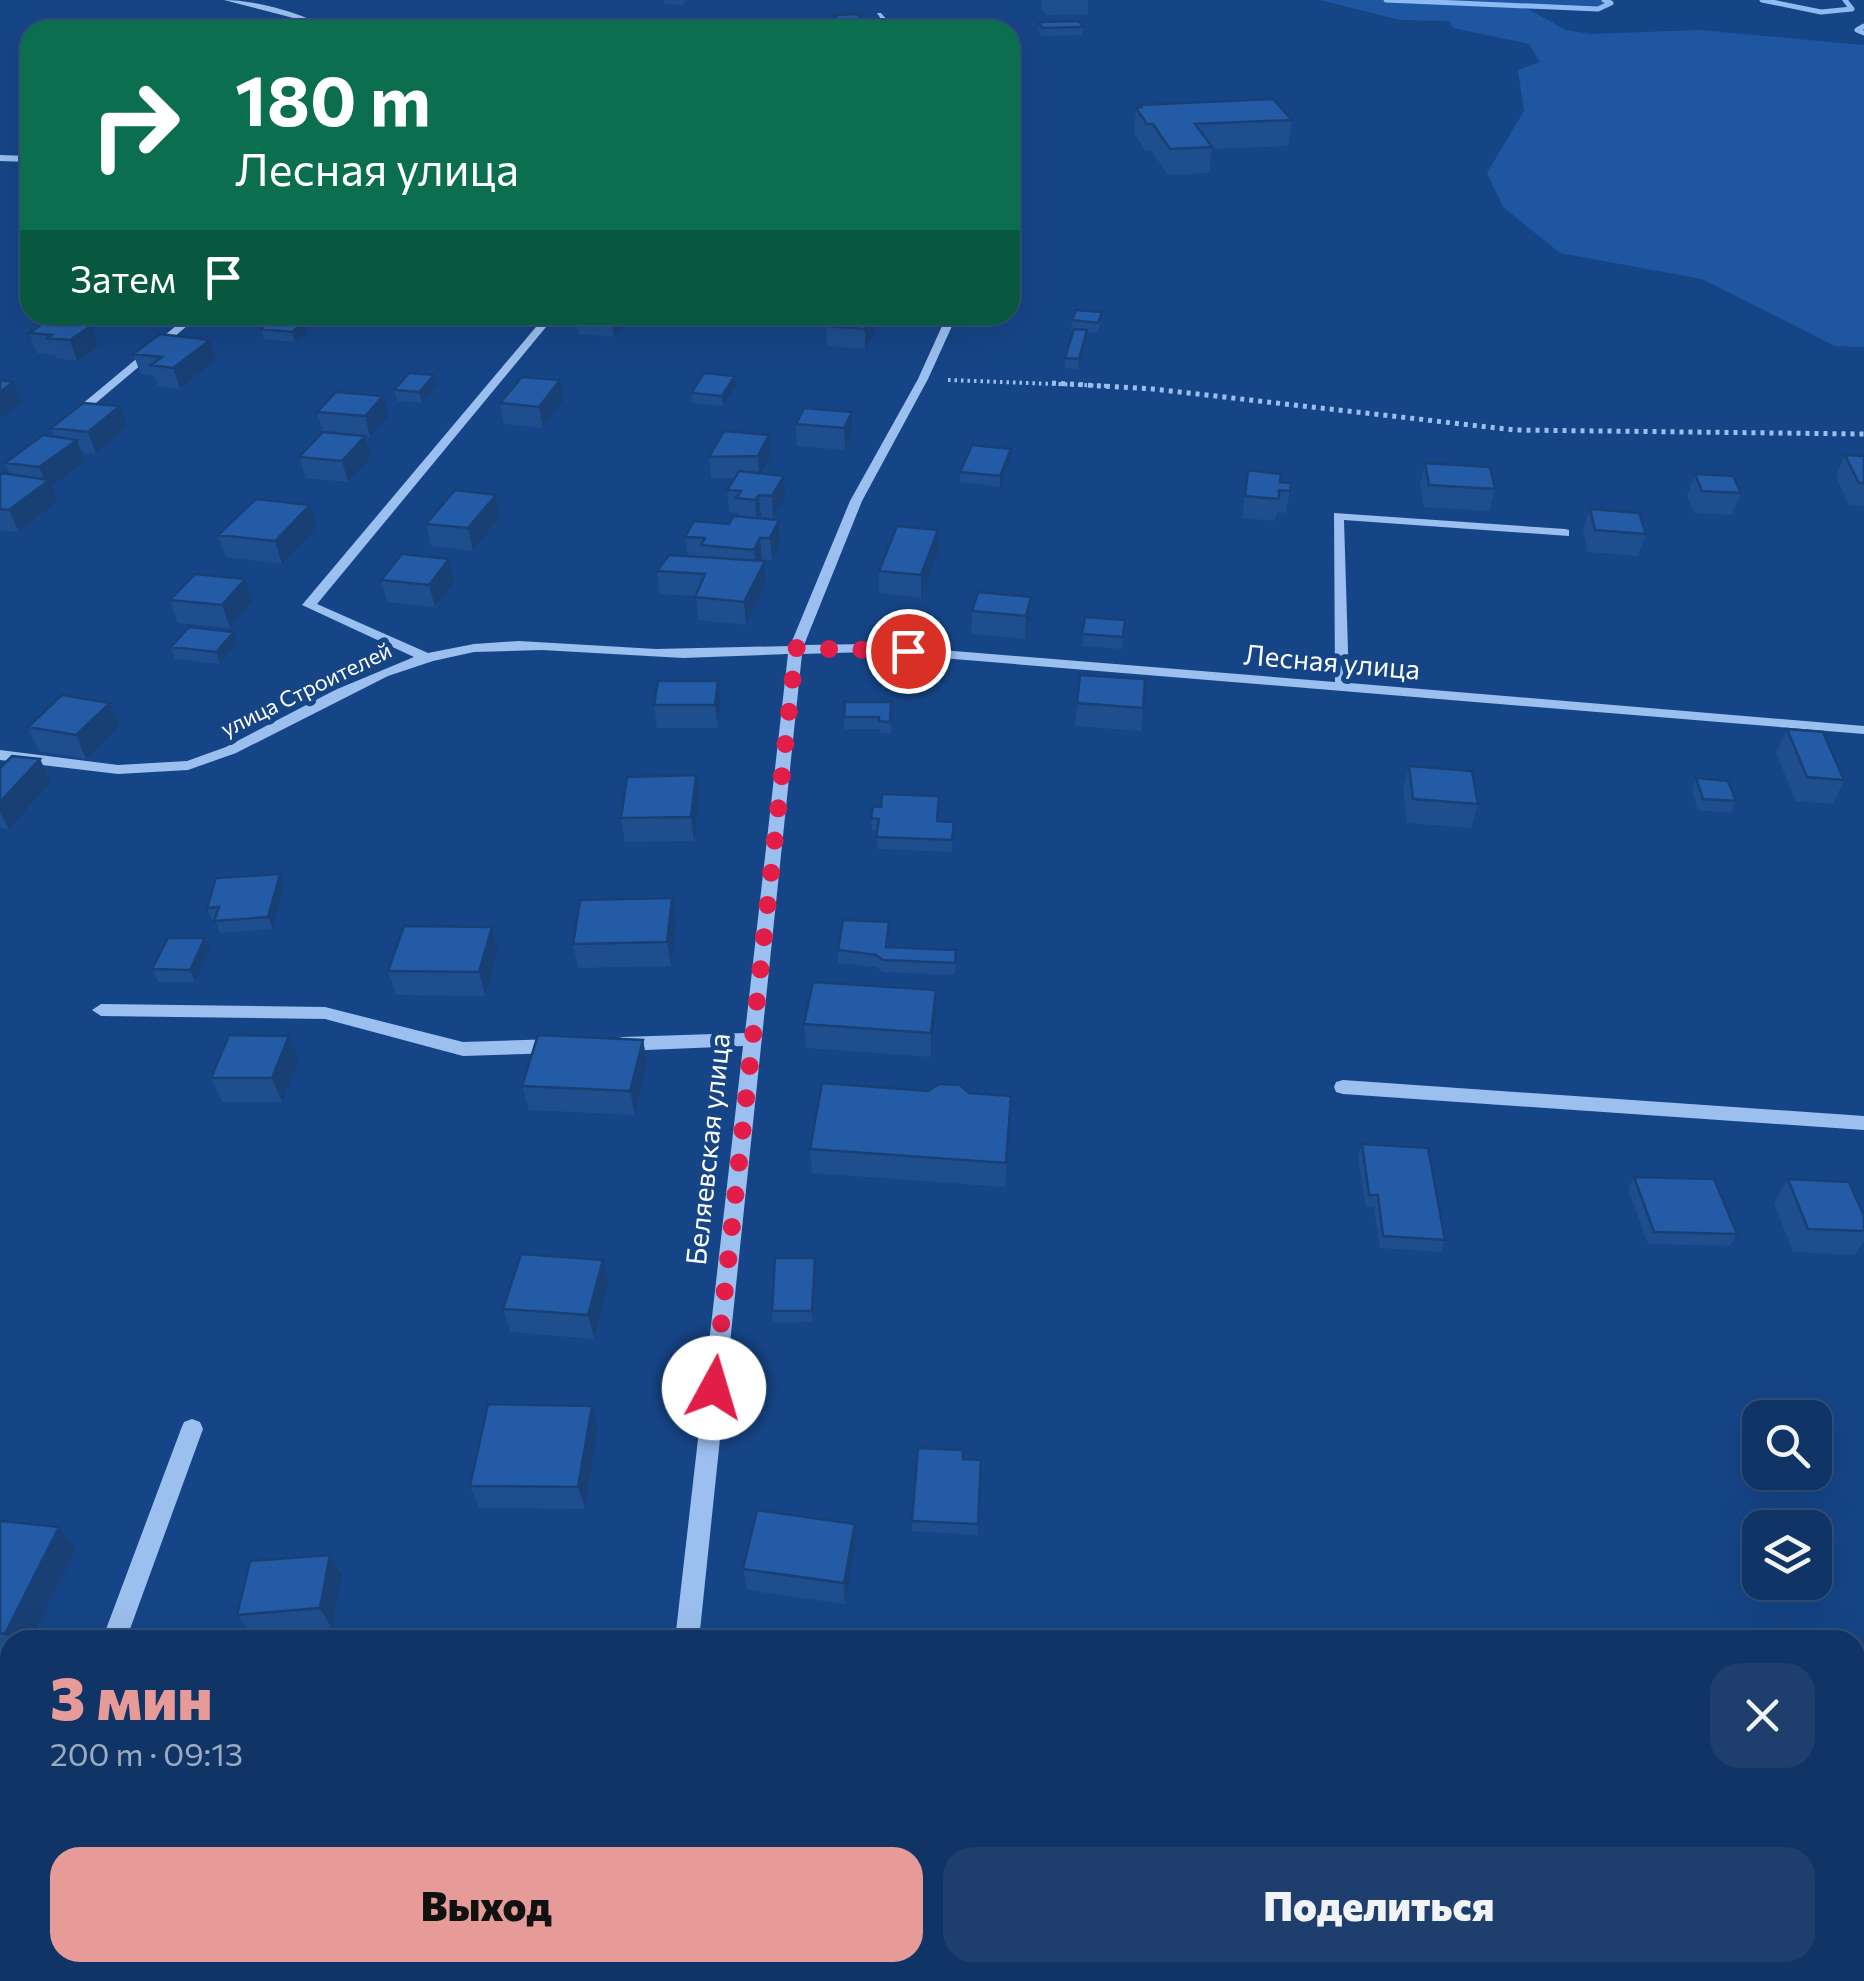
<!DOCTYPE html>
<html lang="ru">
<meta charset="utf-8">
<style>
body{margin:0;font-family:Commissioner,sans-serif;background:#1e3f6e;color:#f1f3f6;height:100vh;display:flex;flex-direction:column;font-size:38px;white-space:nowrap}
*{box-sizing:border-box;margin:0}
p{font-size:32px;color:#9caabf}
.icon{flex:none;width:55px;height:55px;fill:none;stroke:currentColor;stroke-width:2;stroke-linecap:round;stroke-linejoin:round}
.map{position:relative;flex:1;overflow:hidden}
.drawer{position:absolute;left:0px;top:1630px;width:1865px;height:352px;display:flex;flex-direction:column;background:#103465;border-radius:30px 30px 0 0;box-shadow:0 10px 40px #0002,0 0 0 2px #304f79}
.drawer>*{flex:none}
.banner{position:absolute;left:20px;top:20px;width:1000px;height:305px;border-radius:30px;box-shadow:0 10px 40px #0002,0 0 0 2px #304f79;background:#0b6e4f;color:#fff;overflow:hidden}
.tools{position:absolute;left:1742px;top:1400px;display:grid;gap:20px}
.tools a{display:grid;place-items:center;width:90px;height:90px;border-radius:20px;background:#103465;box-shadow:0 10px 40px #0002,0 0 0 2px #304f79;font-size:50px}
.pin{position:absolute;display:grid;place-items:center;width:85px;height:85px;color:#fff;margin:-42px;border:5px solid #fff;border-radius:50%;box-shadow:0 2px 10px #0007}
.me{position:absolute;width:110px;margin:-55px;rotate:6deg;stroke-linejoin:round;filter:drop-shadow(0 0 8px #0008)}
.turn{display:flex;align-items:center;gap:35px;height:210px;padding:0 50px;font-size:45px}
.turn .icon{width:130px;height:130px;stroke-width:2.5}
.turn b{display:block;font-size:70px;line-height:85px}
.then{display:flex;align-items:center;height:95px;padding:0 50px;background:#0003;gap:20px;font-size:38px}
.round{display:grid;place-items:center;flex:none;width:105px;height:105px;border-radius:30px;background:#1e3f6e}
.overview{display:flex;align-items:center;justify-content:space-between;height:170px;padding:0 50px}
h1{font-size:60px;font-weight:800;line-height:75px;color:#e69b98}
.cta{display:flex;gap:20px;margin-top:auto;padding:20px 50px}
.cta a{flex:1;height:115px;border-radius:30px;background:#e69b98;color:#111;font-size:40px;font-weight:800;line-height:115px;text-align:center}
.cta a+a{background:#1e3f6e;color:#f1f3f6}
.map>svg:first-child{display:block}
</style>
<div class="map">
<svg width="1864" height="1981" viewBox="0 0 1864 1981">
<rect width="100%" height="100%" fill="#164587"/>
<path fill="#1e56a1" d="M1320,0H1604L1611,3L1598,9H1528L1566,30L1590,34L1699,30L1864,45V347L1835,346L1702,279L1560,253L1503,207L1487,173L1524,111L1518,70L1540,62L1529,44L1453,28L1449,21L1400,20Z"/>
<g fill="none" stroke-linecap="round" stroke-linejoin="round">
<path stroke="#8dbaf1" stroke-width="5" d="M1386,0L1598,9L1611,3L1604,0
M1762,0L1821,12L1852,9L1845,0
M1864,26L1857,30L1864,33"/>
<path stroke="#9bbfee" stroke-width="4" stroke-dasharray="2.5 4" stroke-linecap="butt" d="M948,380L1109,386"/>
<path stroke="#9bbfee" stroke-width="5" stroke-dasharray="4 5" stroke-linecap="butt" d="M1052,383L1153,389L1515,430L1864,434"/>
<path fill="#9bbfee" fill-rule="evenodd" d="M224,0C255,0 304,13 331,30H321L301,20Z
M877,13H881L896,30H888Z
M0,155L30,156V162L0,161Z
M189,315H200L77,419H69V415Z
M546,315H556L317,604L428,653L474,644L519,641L656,649L790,646L850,501L918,379L947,315H957L928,379L862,501L804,645L868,644L1335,682L1334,513L1565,529L1569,530V536L1344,520L1349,683L1864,726V734L868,652L802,654L699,1640H675L743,1046L622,1051L616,1049L613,1044L616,1039L622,1037L745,1033L788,654L683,658L542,650L474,652L433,661L388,676L236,753L188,770L118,774L0,760V750L118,765L187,761L226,747L335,690L414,657L302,605Z
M101,1004L325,1007L463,1042L556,1039L562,1041L565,1046L562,1051L556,1053L463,1056L325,1019L101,1016L92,1010Z
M1343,1080L1864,1116V1130L1343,1094L1336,1092L1334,1087L1336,1082Z
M192,1419L200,1422L203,1429L126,1640H102L181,1429L184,1422Z
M80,1972H152L155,1981H84Z
M636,1972H664L663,1981H635Z"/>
</g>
<path fill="#1f4e8f" d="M663,0H686L683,5L664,4Z
M1042,0H1088V14L1046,15L1041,7Z
M835,15L864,24V30H839L835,23Z
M1039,22L1083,27L1082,35L1042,36L1038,30Z
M1139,105L1292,120L1288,146L1212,149L1209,173L1168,175L1151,150H1145L1134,133L1136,108L1139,107Z
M59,315H117L101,327L83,325L98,347L77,361L56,358L55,355L37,353L29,333L62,323Z
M575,315H631L614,337L578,334Z
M873,317L874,334L865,349L827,346L826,326Z
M1072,320L1101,322L1097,333L1087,332V340L1078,369L1065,368V358L1074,331L1071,330Z
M261,329L307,333L295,342L264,339Z
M133,354L216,360L180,389L158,386L154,376L141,374Z
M434,375L437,386L422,403L397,401L394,390Z
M560,380L563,401L543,428L504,424L500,403Z
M736,386L723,406L692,403L691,393Z
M383,396L389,417L370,437H366L371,457L348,482L306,478L299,457L323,432L317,412Z
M852,412V433L845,450L797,446L796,424Z
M128,427L96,454L81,452L85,461L52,486L58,501L19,532L0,530V475L10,474L5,463L54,437L51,428Z
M769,435L771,456L762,474L785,498L773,518L761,517L760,518L779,520L780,542L772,560L761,561H765L766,584L746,625L698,620L696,596L660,594L657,571L688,556L685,537L729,524L738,516V513L729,512L727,490L734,478H711L709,457Z
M1011,449L1010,460L1000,487L960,482V472Z
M1845,455L1864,456V506L1849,505L1836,477Z
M1425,463L1495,489L1489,511L1424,507L1420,485Z
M1248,470L1280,482L1291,483L1286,513L1277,512L1275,521L1242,518Z
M1695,474L1741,493L1732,515L1694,513L1687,496Z
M496,495L500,517L473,551L431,546L426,524Z
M1590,509L1646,534L1638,556L1588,552L1583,531Z
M317,527L282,564L226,557L218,535Z
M938,553L921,598L879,593V571Z
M381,580L454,582L435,607L387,602Z
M1031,597L1030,620L1025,639L971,634L972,611Z
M170,600L253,601L230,628L178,623Z
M1085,617L1125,620L1122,649L1082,646Z
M238,643L220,664L175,659L171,647Z
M1080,675L1143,708L1141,731L1075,726Z
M718,681L721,704L718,728H657L654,705Z
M891,702V733H880V729H844V717Z
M110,703L120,726L86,759L39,751L28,727Z
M1787,729L1844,780L1833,804L1796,801L1776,753Z
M40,759L51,783L9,829L0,828V768Z
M1409,766L1478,804L1471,828L1407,823L1403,790Z
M696,775L699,799L694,841L625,842L621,818Z
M1696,778L1736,801L1731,813L1698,810L1692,790Z
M939,808L938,821L954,822L952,852L877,849V831L872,830L871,818Z
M280,874L284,886L273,929L220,933L215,920H212L207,908Z
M676,922L671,966L578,968L573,944Z
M889,922L888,947L956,962L955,975L883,972L876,967L838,963V950Z
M492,927L498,951L485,996L396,995L388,971Z
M210,950L195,982H158L152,969Z
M936,990V1015L931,1057L806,1048L804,1024Z
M643,1040L647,1064L635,1115L529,1110L522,1086Z
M299,1060L282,1102H222L211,1078Z
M928,1091L1011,1096L1005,1187L812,1173L810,1149Z
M1362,1144L1445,1240L1441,1252L1380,1248L1374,1207H1366L1358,1156Z
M1634,1177L1737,1234L1730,1246L1648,1244L1628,1189Z
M1788,1179L1864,1216V1241L1855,1255L1793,1252L1774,1203Z
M815,1258L816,1270L813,1322L773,1323L772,1311Z
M609,1284L594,1339L510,1332L503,1309Z
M592,1406L598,1428L585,1509L479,1508L470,1486Z
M963,1459L978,1524V1535L912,1531V1521Z
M0,1521L76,1549L31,1640H10V1652L0,1651Z
M855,1524L856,1545L845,1604L747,1590L743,1569Z
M342,1576L332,1629L252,1635L237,1615Z
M1630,1972H1719L1721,1981H1632Z"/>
<path fill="#194074" d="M97,315H117L101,327Z
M613,315H631L614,337L611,317Z
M870,315H874V334L865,349V329Z
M304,322L307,333L295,342L292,332Z
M91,326L98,347L77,361L70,340Z
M1087,330V340L1078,369L1079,359Z
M210,340L216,360L180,389L173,368Z
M434,375L437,386L422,403L419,392Z
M735,376L736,386L723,406L722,396Z
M560,380L563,401L543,428L539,407Z
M13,382L22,403L0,419V392Z
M383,396L389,417L370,437L365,416Z
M120,406L128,427L96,454L88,432Z
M852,412V433L845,450L844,428Z
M769,435L771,456L759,478L758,456Z
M365,436L371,457L348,482L342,461Z
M77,440L85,461L52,486L58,501L19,532L9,510L45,482L39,467Z
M1011,449L1010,460L1000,487V476Z
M784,476L785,498L773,518L772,496Z
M496,495L500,517L473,551L468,528Z
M759,495L761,517L757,522L755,500Z
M310,505L317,527L282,564L275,541Z
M779,520L780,542L772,560L770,538Z
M938,530V553L921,598V575Z
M760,538L762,561L756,572L754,550Z
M449,559L454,582L435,607L429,585Z
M765,561L766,584L746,625L744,602Z
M245,579L253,601L230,628L222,605Z
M1031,597L1030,620L1025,639L1026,616Z
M234,632L238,643L220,664L216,652Z
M718,681L721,704L718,728L715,705Z
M110,703L120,726L86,759L76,735Z
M40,759L51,783L9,829L0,812V802Z
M696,775L699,799L694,841L691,817Z
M280,874L284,886L273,929L268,917Z
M672,898L676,922L671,966L667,942Z
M492,927L498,951L485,996L479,972Z
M205,938L210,950L195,982L190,970Z
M936,990V1015L931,1057V1033Z
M289,1036L299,1060L282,1102L272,1078Z
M643,1040L647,1064L635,1115L630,1091Z
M815,1258L816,1270L813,1322L812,1311Z
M603,1260L609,1284L594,1339L588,1315Z
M592,1406L598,1428L585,1509L578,1487Z
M855,1524L856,1545L845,1604L844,1583Z
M59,1527L76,1549L31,1640H11L5,1634Z
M330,1555L342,1576L332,1629L320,1608Z"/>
<path fill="#245ba6" stroke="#194074" stroke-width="2.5" d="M858,14L864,24L840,25L835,15Z
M1079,21L1083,27L1042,28L1039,22Z
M1273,99L1292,120L1195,124L1212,147L1170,149L1153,124H1147L1136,108L1141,107L1139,105Z
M1076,310L1102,312L1098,323L1072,320Z
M833,315H873L865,329L826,326Z
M273,319L304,322L292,332L261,329Z
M47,321L91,326L70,340L48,338L52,335L29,333Z
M1074,329L1087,330L1079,359L1065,358Z
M160,334L210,340L173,368L151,365L162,357L133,354Z
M409,373L434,375L419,392L394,390Z
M704,373L735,376L722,396L691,393Z
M522,377L560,380L539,407L500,403Z
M0,380L13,382L0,392Z
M336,392L383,396L365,416L317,412Z
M83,403L120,406L88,432L51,428Z
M804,408L852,412L844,428L796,424Z
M724,431L769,435L758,456L709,457Z
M323,432L365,436L342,461L299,457Z
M43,435L77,440L39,467L5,463Z
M972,445L1011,449L1000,476L960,472Z
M1845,455L1864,456V483H1859Z
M1425,463L1490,467L1495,489L1429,485Z
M1248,470L1281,474L1280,482L1291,483L1290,491L1279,490V499L1245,496Z
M739,471L784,476L772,496L759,495L755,500L736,498L741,491L727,490Z
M2,473L49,480L9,510L0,509V475Z
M1695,474L1733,476L1741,493L1702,491Z
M455,490L496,495L468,528L426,524Z
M256,499L310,505L275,541L218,535Z
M1590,509L1639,513L1646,534L1595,530Z
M733,516L779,520L770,538H760L754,550L701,545L705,538L685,537L694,521L729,524Z
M897,526L938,530L921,575L879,571Z
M402,554L449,559L429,585L381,580Z
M669,555L765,561L744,602L695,597L705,574L657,571Z
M195,574L245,579L222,605L170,600Z
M978,592L1031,597L1026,616L972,611Z
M1085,617L1125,620L1123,637L1082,634Z
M189,627L234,632L216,652L171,647Z
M1080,675L1145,679L1143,708L1077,703Z
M658,681H718L715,705H654Z
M62,695L110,703L76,735L28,727Z
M845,702H891L890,722L879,721V717H844Z
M1787,729L1823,732L1844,780L1807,777Z
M12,756L40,759L0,802V768Z
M1409,766L1472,771L1478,804L1413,799Z
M696,775L691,817L621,818L627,777Z
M1696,778L1728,781L1736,801L1703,799Z
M882,794L939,796L937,821L954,822L952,840L876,837L879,819L871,818L873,806L881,807Z
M280,874L268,917L214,921L219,907L207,908L216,878Z
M672,898L667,942L573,944L580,900Z
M843,920L889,922L886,947L956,950L955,963L883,960L876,955L838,950Z
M404,926L492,927L479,972L388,971Z
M168,938H205L190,970L152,969Z
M813,982L936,990L931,1033L804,1024Z
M229,1035L289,1036L272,1078H211Z
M538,1035L643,1040L630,1091L522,1086Z
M822,1083L928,1091L939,1084L960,1085L969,1093L1011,1096L1006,1163L810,1149Z
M1362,1144L1428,1148L1445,1240L1383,1236L1378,1195H1369Z
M1634,1177L1714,1179L1737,1234L1654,1232Z
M1788,1179L1849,1182L1864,1216V1231L1808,1229Z
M521,1254L603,1260L588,1315L503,1309Z
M775,1258H815L812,1311H772Z
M488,1404L592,1406L578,1487L470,1486Z
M918,1448L963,1450V1459L981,1460L978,1524L912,1521Z
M757,1510L855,1524L844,1583L743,1569Z
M0,1521L59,1527L5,1634L0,1633Z
M330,1555L320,1608L237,1615L250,1561Z
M1651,1972H1719L1721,1981H1653Z"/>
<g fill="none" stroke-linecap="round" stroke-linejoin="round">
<path stroke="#e11d48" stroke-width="18" stroke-dasharray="0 32.4" d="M714,1388L796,648L908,651"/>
</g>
<g text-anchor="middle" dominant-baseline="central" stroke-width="10" stroke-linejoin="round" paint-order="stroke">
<g font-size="22" fill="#fff" stroke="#164587">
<text transform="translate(306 689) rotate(-26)">улица Строителей</text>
</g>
<g font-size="28" fill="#fff" stroke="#164587">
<text transform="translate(1332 661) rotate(5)">Лесная улица</text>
<text transform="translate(707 1149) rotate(-84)">Беляевская улица</text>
</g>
</g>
</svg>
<div class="tools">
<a><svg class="icon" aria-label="search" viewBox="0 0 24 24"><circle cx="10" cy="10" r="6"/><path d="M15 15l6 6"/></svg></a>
<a><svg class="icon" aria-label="layers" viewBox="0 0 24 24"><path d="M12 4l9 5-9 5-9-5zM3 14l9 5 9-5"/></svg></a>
</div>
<div class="pin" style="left:908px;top:651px;background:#d93025"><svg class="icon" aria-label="arrive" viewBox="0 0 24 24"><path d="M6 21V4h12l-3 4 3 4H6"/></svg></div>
<svg class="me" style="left:714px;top:1388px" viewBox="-20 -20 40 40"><circle r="19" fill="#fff"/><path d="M0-13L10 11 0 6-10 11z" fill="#e11d48"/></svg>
<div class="banner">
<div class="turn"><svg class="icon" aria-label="right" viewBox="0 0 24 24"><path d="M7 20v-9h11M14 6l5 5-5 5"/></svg><div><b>180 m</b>Лесная улица</div></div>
<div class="then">Затем<svg class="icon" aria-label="arrive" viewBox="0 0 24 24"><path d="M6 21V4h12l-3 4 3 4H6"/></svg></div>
</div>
<section class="drawer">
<div class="overview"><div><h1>3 мин</h1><p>200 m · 09:13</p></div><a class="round"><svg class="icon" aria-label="close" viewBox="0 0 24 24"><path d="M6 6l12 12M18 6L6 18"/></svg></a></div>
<div class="cta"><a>Выход</a><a>Поделиться</a></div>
</section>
</div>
